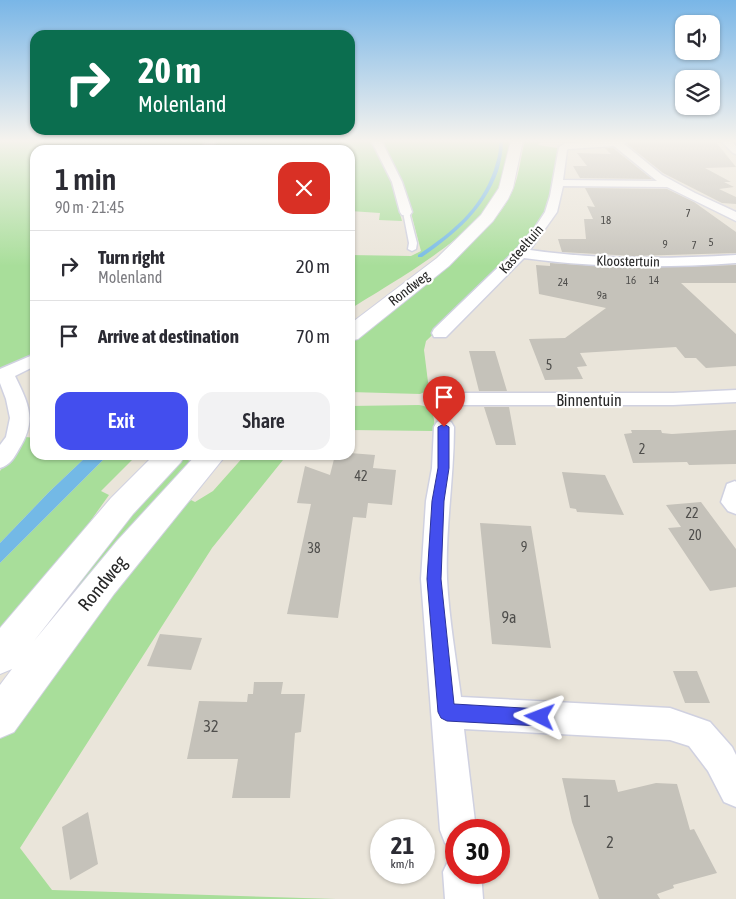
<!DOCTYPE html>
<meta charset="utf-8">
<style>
body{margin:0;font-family:"Asap Condensed",sans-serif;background:#f2f2f3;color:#2b2b33;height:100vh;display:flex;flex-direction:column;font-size:19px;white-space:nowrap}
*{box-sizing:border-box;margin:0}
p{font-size:16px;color:#7c7c81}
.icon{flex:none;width:28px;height:28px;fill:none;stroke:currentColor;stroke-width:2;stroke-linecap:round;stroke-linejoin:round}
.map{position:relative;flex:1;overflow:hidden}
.side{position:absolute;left:30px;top:145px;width:325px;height:315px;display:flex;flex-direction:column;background:#fff;border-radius:15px;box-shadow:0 1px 4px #0004}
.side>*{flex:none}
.banner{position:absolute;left:30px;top:30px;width:325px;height:105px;border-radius:15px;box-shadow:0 1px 4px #0004;background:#0b6e4f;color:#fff;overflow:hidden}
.tools{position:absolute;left:675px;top:15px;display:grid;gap:10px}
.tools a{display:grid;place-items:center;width:45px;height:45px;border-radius:10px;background:#fff;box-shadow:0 1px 4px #0004;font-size:25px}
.speed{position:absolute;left:370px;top:819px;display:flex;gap:10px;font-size:25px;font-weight:700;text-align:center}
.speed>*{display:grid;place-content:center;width:65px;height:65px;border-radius:50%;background:#fff;box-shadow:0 1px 4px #0004;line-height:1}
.speed small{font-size:12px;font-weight:400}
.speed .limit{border:8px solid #d22;background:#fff;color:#111}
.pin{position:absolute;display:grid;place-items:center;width:42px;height:42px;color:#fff;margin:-51px -21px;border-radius:50% 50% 50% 0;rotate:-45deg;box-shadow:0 0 5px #0007}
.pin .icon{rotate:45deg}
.me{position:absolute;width:55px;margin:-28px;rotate:273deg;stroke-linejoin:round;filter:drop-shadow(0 0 4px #0008)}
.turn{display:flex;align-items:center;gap:18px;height:105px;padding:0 25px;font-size:22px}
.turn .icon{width:65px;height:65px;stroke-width:2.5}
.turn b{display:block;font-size:35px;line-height:42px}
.round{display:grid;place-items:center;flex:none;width:52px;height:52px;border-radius:15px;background:#f2f2f3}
.overview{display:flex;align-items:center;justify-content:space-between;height:85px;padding:0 25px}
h1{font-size:30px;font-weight:600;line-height:38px}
.button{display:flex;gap:10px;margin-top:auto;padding:10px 25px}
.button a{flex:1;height:58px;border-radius:15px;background:#434eee;color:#fff;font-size:20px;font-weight:600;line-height:58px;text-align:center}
.button a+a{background:#f2f2f3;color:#2b2b33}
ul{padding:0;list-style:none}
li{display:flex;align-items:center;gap:15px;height:70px;padding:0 25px;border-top:1px solid #e1e1e2}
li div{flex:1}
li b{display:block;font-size:19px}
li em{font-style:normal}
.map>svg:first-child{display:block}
</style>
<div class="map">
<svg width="736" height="899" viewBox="0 0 736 899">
<rect width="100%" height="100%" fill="#eae5da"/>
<path fill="#a8de9a" d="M0,140H210L200,150H35V353L0,369Z
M218,140H370L389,175L402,221L379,220L380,213L350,211V150H208Z
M379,140H509V147C505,161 503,177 497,191C479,235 391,283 350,309V255L411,256L421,251L404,186Z
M525,140H542L538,145L557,148V178L547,209L523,248L426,341L424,350L429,390L420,394L350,392V338L476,238C488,226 501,214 509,198C519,181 520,159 525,140Z
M419,405C434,407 434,417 435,430L433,431L350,430V406Z
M26,437L35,438V455H88L49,492L0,543V471Z
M108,455H137L101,491L109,495L22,617L0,643V563Z
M245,455H287L212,548L20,848L52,890L336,899H0V733L132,557L191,500L195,502L213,491Z
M177,456L196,463L39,653L18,646Z"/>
<path fill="#73b9e6" d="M88,455H108L0,563V543L49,492Z"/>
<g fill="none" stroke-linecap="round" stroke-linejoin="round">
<path fill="#73b9e6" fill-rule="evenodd" d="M499,140H503C503,151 501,161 498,171C484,210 455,234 422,257H418V255C452,232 480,210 494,170C497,160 500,151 499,140Z"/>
</g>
<path fill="#c5c2ba" d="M632,140L715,141L736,167L705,168L731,182H724L734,187L719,189L736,197V204L722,203L663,173L627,144Z
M605,148H613L652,179L580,178L573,166H587L577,153L611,154Z
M585,188L667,189L694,202L736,232V253L633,256L562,252L558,239H586L584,219H593L587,206L595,207Z
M550,263L630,268L736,265V283H681L736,334V366L706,368L696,358H685L676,347L580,353L587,366L577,367L583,379L545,380L529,339L565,338L606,308L539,294L536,265L550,266Z
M469,351H495L507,391H479Z
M484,407H509L516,445H496Z
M631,430H661L662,433L672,434L736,430V464L689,465L687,462L633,463L624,434L632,433Z
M350,453L375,455L373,468L396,470L392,505L368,503L366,518L353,517L338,618L287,614L311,504L297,503L305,466L330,475L335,455H350Z
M562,472L605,475L624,515L577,512L576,509L570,508Z
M701,502L736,549V587L710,591L668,528L681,527L666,505Z
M480,523L531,526L551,648L492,644Z
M160,634L202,638L191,670L147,666Z
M673,671H697L710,703H685Z
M254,682H283L281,694H305L301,732L295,733L290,798H232L238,759H187L199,701L247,702L248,694H253Z
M562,778L615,780L618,792L656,783L677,784L690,830L694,829L717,873L673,885L674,888L657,894L660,899H599L572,822Z
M88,812L98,864L70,880L62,827Z"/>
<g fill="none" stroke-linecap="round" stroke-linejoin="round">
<defs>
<path id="lane" d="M406,210L409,212L417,243L416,249L412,251L408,249L409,243L403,212Z"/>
<path id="street" d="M208,140H218L209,150H199Z
M371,140H381L402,182L412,212L410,215H402L400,212L392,182Z
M630,140L624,144L662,175L695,193L736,212V221L667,187L563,186L557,212L530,250C599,260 667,259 736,255V263C665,268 595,268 524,258L446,337H434L432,333L434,329L516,250L534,229L545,212L550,196L559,147L566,143ZM614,146L657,181L563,180L567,150L568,149Z
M720,140H730L736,146V154L733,153Z
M35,354V366L15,376C29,405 37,420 19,449C14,458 10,465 0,468V445L6,437L10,418L6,399L0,383V369Z
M736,390V402L673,405H441L434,403L431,399L434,395L441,393H673Z
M444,420L451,422L454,427C454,478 445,529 447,579C449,619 456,658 461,697L670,708L710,722L732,747L736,755V807L724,802L708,771L689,746L670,740L464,729L476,830H456V847L445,843L440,830L421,579L426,501L432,468L434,427L437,422Z
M735,481L736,482V514L728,511L721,502L727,484Z
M456,856V872H481L483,899H445L443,872L449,859Z"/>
<path id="secondary" d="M511,140H523L513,188L508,199L493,221L449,266L358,339L350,341V324L437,258L481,215L499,188Z
M154,455H185L181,462L133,514L34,641L117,541L196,455H226L114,594L14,732L0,738V685L12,669L0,674V628L111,498Z"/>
</defs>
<use href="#lane" stroke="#d0d1e0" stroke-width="3"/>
<use href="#street" stroke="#d0d1e0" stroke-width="3"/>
<use href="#secondary" stroke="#d0d1e0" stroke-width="2"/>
<use href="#lane" fill="#fff" fill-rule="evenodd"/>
<use href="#street" fill="#fff" fill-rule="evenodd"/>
<use href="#secondary" fill="#fff" fill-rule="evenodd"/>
</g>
<linearGradient id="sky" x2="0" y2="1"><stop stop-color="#79b6e7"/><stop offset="0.53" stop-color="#f6f3ee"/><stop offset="1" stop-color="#f6f3ee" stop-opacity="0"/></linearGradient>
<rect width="736" height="266" fill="url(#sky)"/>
<path fill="#434eee" stroke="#2c339b" d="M444,424L449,427V468L444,501L441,579L454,704L540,709L546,711L548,717L546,723L540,726L447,721L441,718L438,712L427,579L432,501L438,468V427Z"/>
<g text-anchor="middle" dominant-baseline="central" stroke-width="4.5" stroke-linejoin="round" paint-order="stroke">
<g font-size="11" fill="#4f4e4c">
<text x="688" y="213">7</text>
<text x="606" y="220">18</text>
<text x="711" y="242">5</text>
<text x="665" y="244">9</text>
<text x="694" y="245">7</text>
<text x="631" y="280">16</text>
<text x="654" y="280">14</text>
<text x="563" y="282">24</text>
<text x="602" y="295">9a</text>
</g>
<g font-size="14" fill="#282828" stroke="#fff">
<text transform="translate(521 249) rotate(-49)">Kasteeltuin</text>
<text transform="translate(628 261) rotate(1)">Kloostertuin</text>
<text transform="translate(409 288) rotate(-38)">Rondweg</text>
</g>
<g font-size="14" fill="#4f4e4c">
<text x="549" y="365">5</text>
<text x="642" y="449">2</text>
<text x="361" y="476">42</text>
<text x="692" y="513">22</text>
<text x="695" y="535">20</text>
<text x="524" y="547">9</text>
<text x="314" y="548">38</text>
</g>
<g font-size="16" fill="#282828" stroke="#fff">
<text x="589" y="400">Binnentuin</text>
</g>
<g font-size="16" fill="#4f4e4c">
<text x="509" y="617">9a</text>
<text x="211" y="726">32</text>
<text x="587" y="801">1</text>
<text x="610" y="842">2</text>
</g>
<g font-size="19" fill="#282828" stroke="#fff">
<text transform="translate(102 583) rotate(-51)">Rondweg</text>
</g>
</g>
</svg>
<div class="tools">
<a><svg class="icon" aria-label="sound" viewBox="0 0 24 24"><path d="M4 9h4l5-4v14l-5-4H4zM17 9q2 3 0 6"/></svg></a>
<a><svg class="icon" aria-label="layers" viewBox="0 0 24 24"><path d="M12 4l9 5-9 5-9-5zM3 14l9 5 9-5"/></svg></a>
</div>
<div class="speed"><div>21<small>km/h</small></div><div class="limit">30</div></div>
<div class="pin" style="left:444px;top:427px;background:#d93025"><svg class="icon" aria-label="arrive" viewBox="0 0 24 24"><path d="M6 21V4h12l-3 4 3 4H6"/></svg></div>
<svg class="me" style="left:540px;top:717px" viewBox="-20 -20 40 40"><path d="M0-17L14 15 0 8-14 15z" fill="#434eee" stroke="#fff" stroke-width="4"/></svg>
<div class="banner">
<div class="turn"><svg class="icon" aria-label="right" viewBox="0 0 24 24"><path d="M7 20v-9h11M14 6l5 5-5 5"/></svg><div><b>20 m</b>Molenland</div></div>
</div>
<section class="side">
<div class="overview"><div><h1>1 min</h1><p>90 m · 21:45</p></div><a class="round" style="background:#d93025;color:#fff"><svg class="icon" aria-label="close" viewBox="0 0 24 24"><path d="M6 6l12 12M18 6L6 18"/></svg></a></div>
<ul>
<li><svg class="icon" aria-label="right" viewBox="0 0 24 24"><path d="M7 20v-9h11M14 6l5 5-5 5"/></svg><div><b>Turn right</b><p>Molenland</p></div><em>20 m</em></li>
<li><svg class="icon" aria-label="arrive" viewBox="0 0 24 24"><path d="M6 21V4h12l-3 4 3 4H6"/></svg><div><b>Arrive at destination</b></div><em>70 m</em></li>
</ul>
<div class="button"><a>Exit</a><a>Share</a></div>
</section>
</div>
